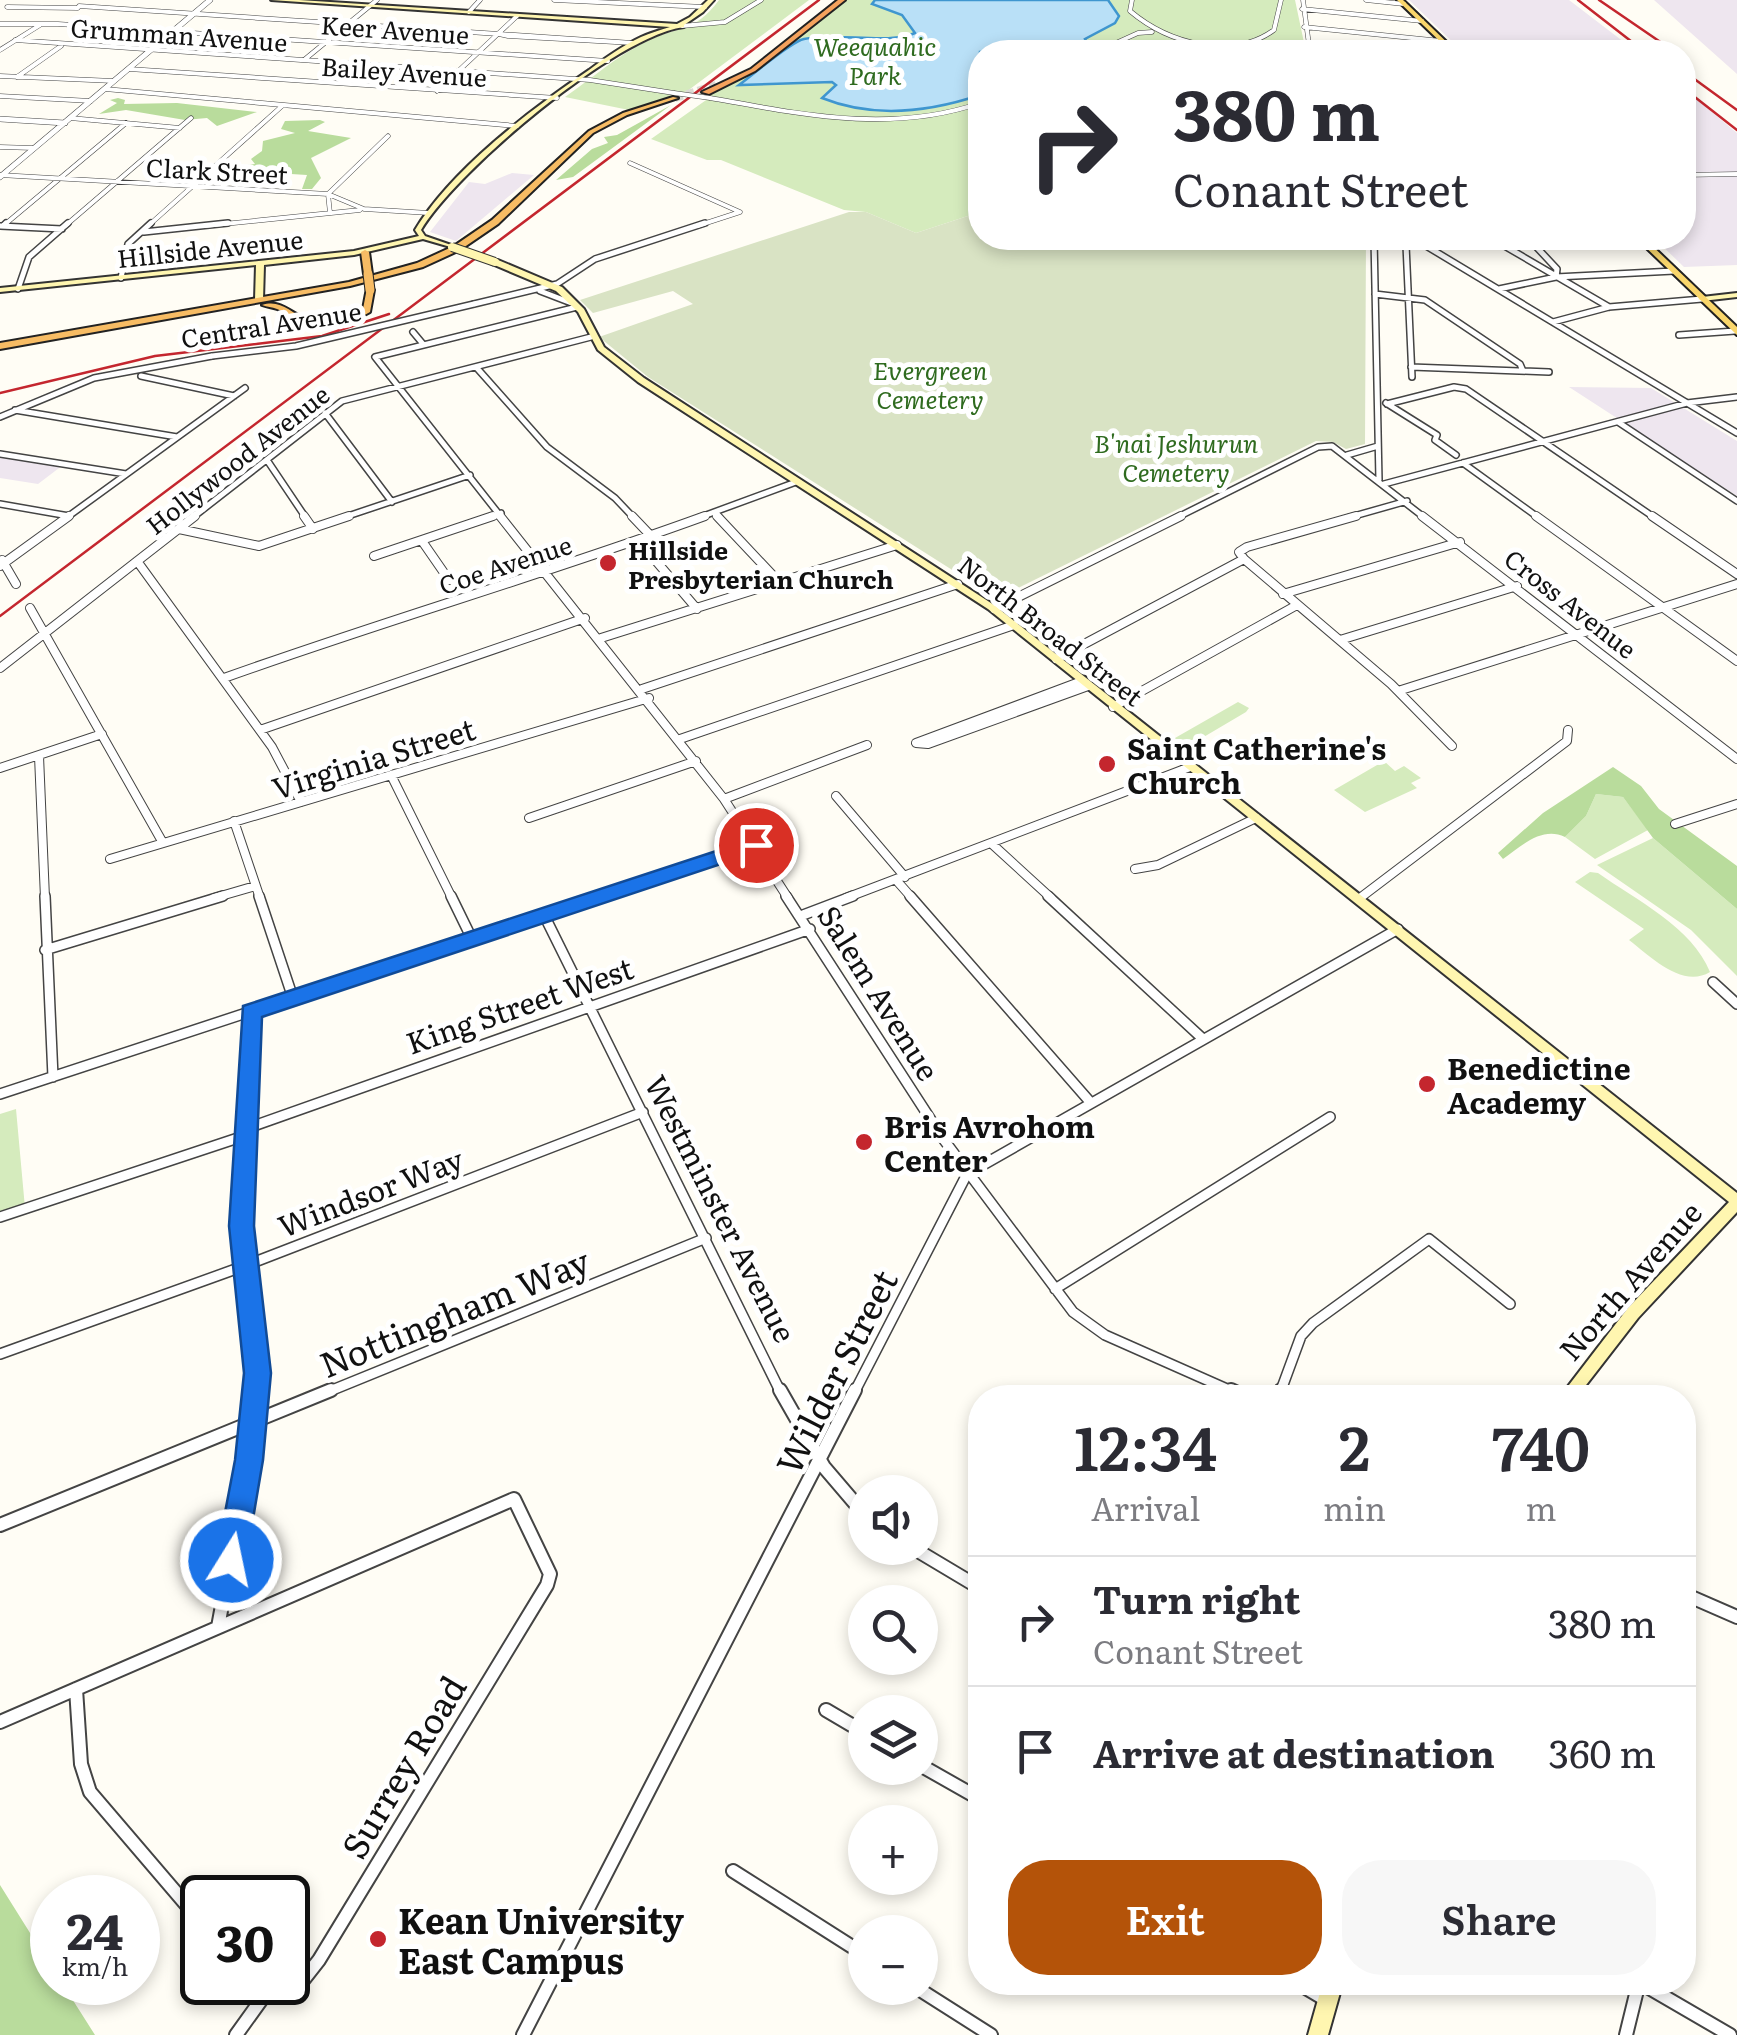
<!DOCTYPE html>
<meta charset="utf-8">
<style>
body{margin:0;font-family:Literata,serif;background:#f7f7f7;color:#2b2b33;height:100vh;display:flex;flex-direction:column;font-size:38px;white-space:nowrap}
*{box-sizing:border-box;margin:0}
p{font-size:32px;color:#7c7c81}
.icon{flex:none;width:55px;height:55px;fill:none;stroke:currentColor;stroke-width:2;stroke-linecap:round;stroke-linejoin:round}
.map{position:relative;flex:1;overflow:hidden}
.panel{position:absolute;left:968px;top:1385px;width:728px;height:610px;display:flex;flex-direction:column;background:#fff;border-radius:40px;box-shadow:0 5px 15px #0003}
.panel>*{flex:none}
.hud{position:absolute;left:968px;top:40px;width:728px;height:210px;border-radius:40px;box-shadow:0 5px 15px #0003;background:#fff;color:#2b2b33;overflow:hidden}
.tools{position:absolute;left:848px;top:1475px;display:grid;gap:20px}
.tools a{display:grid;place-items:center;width:90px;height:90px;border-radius:50%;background:#fff;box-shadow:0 5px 15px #0003;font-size:50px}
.speed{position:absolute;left:30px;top:1875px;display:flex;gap:20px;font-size:50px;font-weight:700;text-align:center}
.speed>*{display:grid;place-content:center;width:130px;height:130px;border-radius:50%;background:#fff;box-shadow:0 5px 15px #0003;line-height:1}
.speed small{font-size:25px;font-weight:400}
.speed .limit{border:5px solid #111;border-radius:15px;background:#fff;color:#111}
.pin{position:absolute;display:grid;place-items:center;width:85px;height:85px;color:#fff;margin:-42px;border:5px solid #fff;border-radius:50%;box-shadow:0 2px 10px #0007}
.me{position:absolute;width:110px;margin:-55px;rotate:10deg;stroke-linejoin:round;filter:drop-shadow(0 0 8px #0008)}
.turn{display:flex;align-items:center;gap:35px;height:210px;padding:0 40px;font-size:45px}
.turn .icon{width:130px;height:130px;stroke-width:2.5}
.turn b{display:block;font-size:70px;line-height:85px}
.eta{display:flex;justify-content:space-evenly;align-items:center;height:170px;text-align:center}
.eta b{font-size:60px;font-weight:600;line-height:70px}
.cta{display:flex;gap:20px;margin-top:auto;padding:20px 40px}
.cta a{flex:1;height:115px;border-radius:40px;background:#b45309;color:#fff;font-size:40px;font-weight:600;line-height:115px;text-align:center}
.cta a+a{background:#f7f7f7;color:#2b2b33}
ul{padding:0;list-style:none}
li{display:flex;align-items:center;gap:30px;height:130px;padding:0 40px;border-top:2px solid #e1e1e2}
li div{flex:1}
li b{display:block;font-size:38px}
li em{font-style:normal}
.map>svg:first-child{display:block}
</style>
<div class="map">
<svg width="1737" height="2035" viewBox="0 0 1737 2035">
<rect width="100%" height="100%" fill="#fffdf5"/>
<path fill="#eee6ef" d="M1409,0H1569L1637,52H1463Z
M1654,0H1737V74Z
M1683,88L1737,133V265L1684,267L1654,238H1682Z
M512,173L534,175L456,241L430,232L469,182L485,184Z
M1569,387L1651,388L1737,441V496Z
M0,456L63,465L38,484L0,478Z"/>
<path fill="#d5ebbd" d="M719,0H809L686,92L629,110L565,97C591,79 617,56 645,42C677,26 695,33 719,0Z
M846,0H1295L1306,52H980V212L916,233L866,212L844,210L721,160H707L651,139L709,98L708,93L759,69Z
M1238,702L1249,708L1246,712L1180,751L1168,742Z
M1384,761L1395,771L1404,766L1421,778L1411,783L1417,788L1365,812L1334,790Z
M1596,794L1623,797L1648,830L1595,859L1565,837L1586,816Z
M1653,838L1737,909V976L1691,930L1597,865Z
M1590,872L1598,873C1636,900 1692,927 1710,972C1682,989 1650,956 1629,940L1644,929L1575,882Z
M16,1109L25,1208L0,1215V1114Z"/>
<path fill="#b9dc9c" d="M118,98L125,100L124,104L177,103L257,112L217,126L207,118L185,120L126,110L99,114L117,103L110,100Z
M671,105L573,177L556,180L592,149L608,143L604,137L617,135Z
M320,120L325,122L308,131L351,138L311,158L321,178L312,189H302L307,175L291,174V168C268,164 252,179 230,178L239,166L255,164L251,159L262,151L263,141L295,133L281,129L285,121Z
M1613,767L1641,786L1659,809L1737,866V909L1653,838L1623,797L1596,794L1586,816L1565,837C1542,826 1521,846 1503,859L1498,853L1543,813Z
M0,1885L52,1968V1982L62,1983L95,2035H0Z"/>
<path fill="#d9e3c4" d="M849,212H866L916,233L980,212V238H1366L1365,444L1346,449L1333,442L1316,441L1010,592H987L648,377L599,337L693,304L673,291L593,313L580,300Z"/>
<path fill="#b9e0f7" stroke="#3f96cf" stroke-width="2.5" d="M875,0H1108L1119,16L1115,23L1085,39L1090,48L1080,51L980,52V95C929,112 874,119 822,98L836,85L832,82L739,85C753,75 790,42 804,39C836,32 889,45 915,33L902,15L872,4Z"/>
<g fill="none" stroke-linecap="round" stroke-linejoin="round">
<path stroke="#dbdad3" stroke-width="8" stroke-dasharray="8 4" stroke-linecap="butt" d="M675,98L716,85"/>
<defs>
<path id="minor-far4" d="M554,0L705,7
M1132,0L1130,11C1168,43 1231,61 1274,30L1281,0
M1303,0L1310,52
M1366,0L1404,4
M79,6L499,34
M7,7L78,8
M1302,9L1422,21
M469,12L480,0
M0,24H58L608,61
M682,26L725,22L761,0
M1304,27L1441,41
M499,34L633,43L508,36Z
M15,40L590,80L674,93
M0,50L40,25
M1096,52L1138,33L1152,32
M304,60L377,0
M129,69L557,98
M0,76L114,81
M17,77L61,46
M105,89L517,126
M437,91L517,16
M0,96L91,101
M710,98C801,114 890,134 980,103
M70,118L180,128
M0,147L34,148
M630,163L740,212
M0,175L328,194L364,209L429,213
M1682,175L1737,174
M330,213L328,194L388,136
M3,226L126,123
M65,226L191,118
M148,226L282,106
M204,226L360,210
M697,226L740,212"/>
<path id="minor-far3" d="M0,226L62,229
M3,226L6,223
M144,232L228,223
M1374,238L1379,480
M1412,238L1406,245L1412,377
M1413,238L1737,433
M1491,238L1609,307
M1528,238L1557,269L1556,277
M121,278L128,244L151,223
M18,289L29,257L68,223
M1499,289L1556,277L1674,271
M540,291L574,304
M1375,294L1425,300L1520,364L1523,371
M474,304L557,284L595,259L705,223
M1553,322L1609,307L1702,299
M413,332L423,344
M1679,335L1735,331
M476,367L547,447L615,498L634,518
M1411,367L1549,372
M141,376L234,396
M1386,403L1437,435L1435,440L1456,455
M1387,404L1454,387L1466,389L1655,518
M15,410L177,437
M325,413L392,502
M0,417L94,378L212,356
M1618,422L1737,501
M0,454L126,474
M1347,455L1378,446
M267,460L306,518
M1463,463L1539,518
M1384,484L1687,403L1737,397
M0,504L69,516
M715,513L720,518
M66,518L245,388
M192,518L342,401L591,337
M342,518L470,475
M486,518L501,513
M502,518L375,357L577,307
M698,518L796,482
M1176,518L1318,447L1332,446L1425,518
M1347,518L1407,501"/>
<path id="minor-far2" d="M304,516L313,529
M500,516L724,799L788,898
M632,516L651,536
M717,516L780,583
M1422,516L1737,759
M1536,516L1737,661
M1652,516L1737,574
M179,529L259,546L349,516
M638,540L697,609
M422,541L449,580
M374,556L493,516
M1244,559L1391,684L1452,746
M1244,559L1239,552L1247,547L1356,516
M2,560L16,584
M137,561L272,747L301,802
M0,566L69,516
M1283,594L1460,542
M30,608L163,843
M994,609L1181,516
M601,638L897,545
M1340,640L1517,586
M1056,659L1244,559
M0,668L195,516
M224,678C383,621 546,574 705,516
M1082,681L916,743L928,744L1088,686
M642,689L958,584
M1398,691L1737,584
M1113,707L1297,605
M260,730L585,618
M680,739L1014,625
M39,756L45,898
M0,768L102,734
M391,775L452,898
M836,796L905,877
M724,799L867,745
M529,818L696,761
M234,821L260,898
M1675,824L1737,804
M992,844L1051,898
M110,859L649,698
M1135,869L1158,865L1256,818
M897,881L912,898
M214,898L255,886
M594,898L756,845
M846,898L1190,767
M1360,898L1567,741L1568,730"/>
<path id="minor-far1" d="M45,896L53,1077
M259,896L293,998
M451,896L472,939
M786,896L944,1140L1073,1312L1105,1335L1236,1393
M910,896L1091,1103
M1048,896L1203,1039
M544,915L781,1393
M803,915L853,896
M45,950L223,896
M1713,982L1737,1004
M251,1012L241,1226L258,1373L256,1393
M0,1094L602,896
M245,1129L810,929
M0,1217L244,1136
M1055,1289L1330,1117
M0,1354L247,1265L643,1112
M325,1393L706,1238
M854,1393L967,1174L1398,929
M1280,1393L1301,1336L1313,1323L1429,1239L1510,1304"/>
<path id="minor" d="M780,1390L824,1467L865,1515
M1231,1390L1248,1398
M1278,1398L1281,1390
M0,1525L331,1390
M913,1548L980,1588
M1682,1593L1737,1617
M218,1627L249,1460L256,1390
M76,1689L81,1764L90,1792L202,1923
M826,1710L865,1733
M0,1722L514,1499L550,1574L547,1585L319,1960L297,1988L264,1996L236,2035
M920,1765L980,1799
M733,1871L865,1955
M253,1982L264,1996
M1296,1982L1328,2001
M1639,1982L1730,2035
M917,1988L991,2035
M523,2035L855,1390
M1626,2035L1639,1982"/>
<path id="tertiary" d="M0,119L65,123
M0,177L210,0"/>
<path id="secondary" d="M271,0H299L677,24L690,17L708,0H714L703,12L684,25V27C616,36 457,170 421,230L425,236L454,246V248L423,239L354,255L264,265L263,300L259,302L255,300L256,265L0,292V288L354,251L419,236L415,230C451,170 531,109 589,70C605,58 622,46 641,37C650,33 660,30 670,27Z
M492,260H498L562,287L584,309L604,347L644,378L994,605L1737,1193V1212L1638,1318L1576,1398H1559L1628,1308L1729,1202L988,609L638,382L598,350L578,312L556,291L492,264Z
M1737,293V297L1702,301L1698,299L1702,297Z
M1323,1982H1343L1328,2035H1308Z"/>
<path id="primary" d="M1397,0H1403L1457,52H1451Z
M1636,238H1644L1737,327V335Z"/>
<path id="trunk" d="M673,97L678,98L627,115L593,133L498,224L460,250L423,267L350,286L0,349V343L349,282L417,263L454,246L492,220L589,131L623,113Z
M365,250L369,252L372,274L368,276L364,274L361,252Z
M367,288L374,290L370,312C349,324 322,331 299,321C291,318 285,312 277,309C272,307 267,307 262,305C281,299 290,313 307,319C326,325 347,318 363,309Z"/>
<path id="motorway" d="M838,0H845L755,71L709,94L702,92L751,69Z"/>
</defs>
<use href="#minor-far4" stroke="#444" stroke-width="5"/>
<use href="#minor-far3" stroke="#444" stroke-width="8"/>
<use href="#minor-far2" stroke="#444" stroke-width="10"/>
<use href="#minor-far1" stroke="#444" stroke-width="12"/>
<use href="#minor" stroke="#444" stroke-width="16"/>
<use href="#tertiary" stroke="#444" stroke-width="6"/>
<use href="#secondary" stroke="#333" stroke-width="4"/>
<use href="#primary" stroke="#222" stroke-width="4"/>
<use href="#trunk" stroke="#222" stroke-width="4"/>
<use href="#motorway" stroke="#222" stroke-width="4"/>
<use href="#minor-far4" stroke="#fff" stroke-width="4"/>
<use href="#minor-far3" stroke="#fff" stroke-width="5"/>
<use href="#minor-far2" stroke="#fff" stroke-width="8"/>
<use href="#minor-far1" stroke="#fff" stroke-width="9"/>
<use href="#minor" stroke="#fff" stroke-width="12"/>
<use href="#tertiary" stroke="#fff" stroke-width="5"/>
<use href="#secondary" fill="#fff6b0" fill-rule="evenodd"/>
<use href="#primary" fill="#f9d66b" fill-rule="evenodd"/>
<use href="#trunk" fill="#f7bc64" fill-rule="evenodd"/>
<use href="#motorway" fill="#f5a25d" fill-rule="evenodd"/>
<path stroke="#c4262e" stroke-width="2.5" d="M1578,0L1645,52
M1599,0L1675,52
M1682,70L1737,110
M1682,87L1737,130
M0,393L155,356L322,336L389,314
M0,616L819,0"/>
<defs>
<path id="minor-bridge-far1" d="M674,93L710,98"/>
<path id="minor-bridge" d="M212,356L296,346L474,304"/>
<path id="secondary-bridge" d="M452,247L495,262"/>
<path id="trunk-bridge" d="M368,274L370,290"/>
</defs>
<use href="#minor-bridge-far1" stroke="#444" stroke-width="5" stroke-linecap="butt"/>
<use href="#minor-bridge" stroke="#444" stroke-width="8" stroke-linecap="butt"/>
<use href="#secondary-bridge" stroke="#333" stroke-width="10" stroke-linecap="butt"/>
<use href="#trunk-bridge" stroke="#222" stroke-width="11" stroke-linecap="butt"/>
<use href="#minor-bridge-far1" stroke="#fff" stroke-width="4"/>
<use href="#minor-bridge" stroke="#fff" stroke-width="5"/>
<use href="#secondary-bridge" stroke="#fff6b0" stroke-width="8"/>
<use href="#trunk-bridge" stroke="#f7bc64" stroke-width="9"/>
</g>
<path fill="#1a73e8" stroke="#114b97" stroke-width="2.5" d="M756,838L766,845L763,850L262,1017L254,1226L271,1373L263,1460L246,1560L241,1571L231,1575L220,1571L216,1560L235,1460L244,1373L229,1226L243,1006Z"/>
<g fill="#c4262e" stroke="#fff" stroke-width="4">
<circle cx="608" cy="563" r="10"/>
<circle cx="1107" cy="764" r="10"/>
<circle cx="1427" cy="1084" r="10"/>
<circle cx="864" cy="1142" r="10"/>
<circle cx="378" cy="1939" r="10"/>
</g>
<g text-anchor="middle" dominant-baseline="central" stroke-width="10" stroke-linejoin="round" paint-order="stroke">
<g font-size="25" fill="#111" stroke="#fff">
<text transform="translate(395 29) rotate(4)">Keer Avenue</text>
<text transform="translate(179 34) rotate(4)">Grumman Avenue</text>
<text transform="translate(404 71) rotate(4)">Bailey Avenue</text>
<text transform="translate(217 170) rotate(3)">Clark Street</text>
<text transform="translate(210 248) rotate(-6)">Hillside Avenue</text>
<text transform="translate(271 324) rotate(-9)">Central Avenue</text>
<text transform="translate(237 459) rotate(-38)">Hollywood Avenue</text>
<text transform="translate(505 564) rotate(-18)">Coe Avenue</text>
<text transform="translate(1571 603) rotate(38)">Cross Avenue</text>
<text transform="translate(1051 630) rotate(38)">North Broad Street</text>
</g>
<g font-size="25" font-style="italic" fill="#2f6b1f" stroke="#fff">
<text x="875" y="45">Weequahic<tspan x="875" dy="29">Park</tspan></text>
<text x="930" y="369">Evergreen<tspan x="930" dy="29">Cemetery</tspan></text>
<text x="1176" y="442">B'nai Jeshurun<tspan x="1176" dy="29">Cemetery</tspan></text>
</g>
<g font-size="25" font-weight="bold" fill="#111" stroke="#fff" text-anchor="start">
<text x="628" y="549">Hillside<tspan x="628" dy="29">Presbyterian Church</tspan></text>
</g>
<g font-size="30" font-weight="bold" fill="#111" stroke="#fff" text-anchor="start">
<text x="1127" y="747">Saint Catherine's<tspan x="1127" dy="34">Church</tspan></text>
<text x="1447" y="1067">Benedictine<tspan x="1447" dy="34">Academy</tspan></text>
<text x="884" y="1125">Bris Avrohom<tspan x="884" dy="34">Center</tspan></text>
</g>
<g font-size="30" fill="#111" stroke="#fff">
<text transform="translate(373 757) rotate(-17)">Virginia Street</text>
<text transform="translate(880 992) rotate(58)">Salem Avenue</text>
<text transform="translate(519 1004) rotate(-19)">King Street West</text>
<text transform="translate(370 1191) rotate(-21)">Windsor Way</text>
<text transform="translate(722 1208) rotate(63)">Westminster Avenue</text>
<text transform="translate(1629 1280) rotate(-49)">North Avenue</text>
</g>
<g font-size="35" fill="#111" stroke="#fff">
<text transform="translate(454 1311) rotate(-22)">Nottingham Way</text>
<text transform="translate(835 1371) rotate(-63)">Wilder Street</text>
<text transform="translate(402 1766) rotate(-59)">Surrey Road</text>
</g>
<g font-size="35" font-weight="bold" fill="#111" stroke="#fff" text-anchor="start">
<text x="398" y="1919">Kean University<tspan x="398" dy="40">East Campus</tspan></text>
</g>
</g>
</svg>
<div class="tools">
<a><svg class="icon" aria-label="sound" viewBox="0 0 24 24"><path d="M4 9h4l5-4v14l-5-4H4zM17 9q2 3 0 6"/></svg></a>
<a><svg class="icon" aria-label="search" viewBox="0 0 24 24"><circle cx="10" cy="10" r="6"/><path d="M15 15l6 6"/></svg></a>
<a><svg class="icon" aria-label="layers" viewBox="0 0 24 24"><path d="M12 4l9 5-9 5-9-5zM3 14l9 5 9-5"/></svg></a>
<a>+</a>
<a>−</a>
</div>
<div class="speed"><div>24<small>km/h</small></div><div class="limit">30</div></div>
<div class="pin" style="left:756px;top:845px;background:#d93025"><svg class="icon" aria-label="arrive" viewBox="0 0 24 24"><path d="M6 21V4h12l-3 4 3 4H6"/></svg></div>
<svg class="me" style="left:231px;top:1560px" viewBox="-20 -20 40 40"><circle r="17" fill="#1a73e8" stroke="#fff" stroke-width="3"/><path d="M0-11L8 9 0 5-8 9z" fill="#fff"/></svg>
<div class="hud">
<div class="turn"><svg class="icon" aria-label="right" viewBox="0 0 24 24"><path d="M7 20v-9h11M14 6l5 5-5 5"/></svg><div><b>380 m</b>Conant Street</div></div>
</div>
<section class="panel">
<div class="eta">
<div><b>12:34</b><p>Arrival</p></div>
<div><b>2</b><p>min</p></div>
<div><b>740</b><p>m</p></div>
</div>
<ul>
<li><svg class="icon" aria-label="right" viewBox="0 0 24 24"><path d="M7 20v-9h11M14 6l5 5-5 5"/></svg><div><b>Turn right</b><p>Conant Street</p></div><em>380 m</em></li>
<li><svg class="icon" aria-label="arrive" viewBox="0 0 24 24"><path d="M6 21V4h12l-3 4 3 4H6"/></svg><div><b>Arrive at destination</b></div><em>360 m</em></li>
</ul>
<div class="cta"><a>Exit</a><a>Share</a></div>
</section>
</div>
